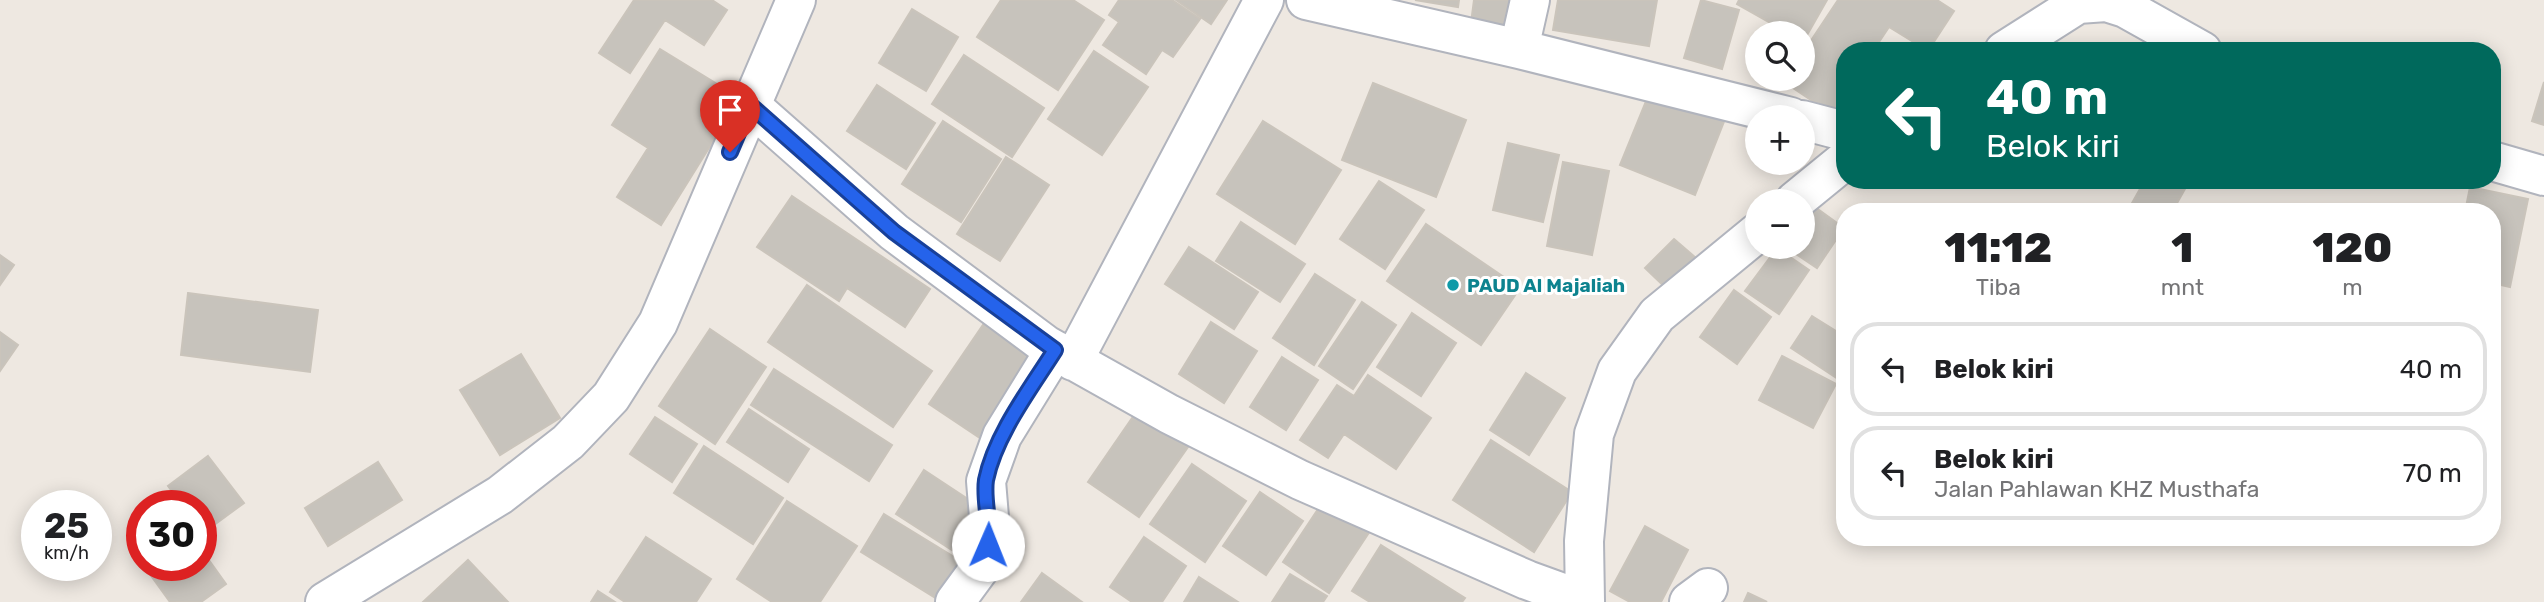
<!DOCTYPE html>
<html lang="id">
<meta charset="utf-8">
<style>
body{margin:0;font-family:Rubik,sans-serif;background:#f2f2f2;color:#202124;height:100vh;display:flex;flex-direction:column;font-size:26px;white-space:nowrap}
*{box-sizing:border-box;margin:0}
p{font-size:23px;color:#757577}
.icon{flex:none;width:38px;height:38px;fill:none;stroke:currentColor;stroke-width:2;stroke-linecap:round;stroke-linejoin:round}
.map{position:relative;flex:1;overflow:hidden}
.panel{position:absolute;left:1836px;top:203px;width:665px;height:343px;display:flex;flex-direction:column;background:#fff;border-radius:28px;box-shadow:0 4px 18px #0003}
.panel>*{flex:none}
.banner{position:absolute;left:1836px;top:42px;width:665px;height:147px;border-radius:28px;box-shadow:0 4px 18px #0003;background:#00695c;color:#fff;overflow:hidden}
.fabs{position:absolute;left:1745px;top:21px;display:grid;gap:14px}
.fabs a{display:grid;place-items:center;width:70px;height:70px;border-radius:50%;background:#fff;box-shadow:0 4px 18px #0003;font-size:35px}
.speed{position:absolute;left:21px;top:490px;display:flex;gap:14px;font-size:35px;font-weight:700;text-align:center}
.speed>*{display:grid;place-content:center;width:91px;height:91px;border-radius:50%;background:#fff;box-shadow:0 4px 18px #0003;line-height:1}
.speed small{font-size:18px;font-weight:400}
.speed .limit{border:10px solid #d22;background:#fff;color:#111}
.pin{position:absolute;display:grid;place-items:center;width:60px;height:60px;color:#fff;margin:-72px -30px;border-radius:50% 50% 50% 0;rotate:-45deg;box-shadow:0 0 7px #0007}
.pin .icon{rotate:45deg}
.me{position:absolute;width:77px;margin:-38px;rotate:1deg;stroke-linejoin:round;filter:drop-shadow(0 0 5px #0008)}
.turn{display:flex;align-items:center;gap:24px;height:147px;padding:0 35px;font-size:32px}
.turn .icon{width:91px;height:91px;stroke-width:2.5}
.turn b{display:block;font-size:49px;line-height:60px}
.eta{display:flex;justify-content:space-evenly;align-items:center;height:119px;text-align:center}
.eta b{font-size:42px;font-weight:800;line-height:49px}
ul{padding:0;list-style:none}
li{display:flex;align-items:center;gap:21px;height:94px;margin:0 14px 10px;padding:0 21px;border:4px solid #e0e0e0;border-radius:28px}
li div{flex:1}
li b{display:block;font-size:26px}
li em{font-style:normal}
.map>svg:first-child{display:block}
</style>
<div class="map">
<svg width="2544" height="602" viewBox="0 0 2544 602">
<rect width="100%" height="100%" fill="#eee8e1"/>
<path fill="#c7c3bc" stroke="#cac4bb" stroke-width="2" d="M634,0H712L727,10L704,45L665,20L630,73L599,53Z
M1001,0H1073L1104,20L1058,90L977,37Z
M1119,0H1172L1200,19L1173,57L1162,50L1146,74L1103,45L1119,22L1109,15Z
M1176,0H1227L1211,24Z
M1415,0H1459L1458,7Z
M1474,0H1524L1520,31L1471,23Z
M1558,0H1657L1649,46L1553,30Z
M1701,0L1739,10L1722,69L1684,58Z
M1739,0H1827L1803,42L1802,33H1788L1737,4Z
M1838,0H1937L1954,11L1928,51L1889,27L1873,51H1844V95L1832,114L1784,82L1786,79H1802V54Z
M912,9L958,37L926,91L879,63Z
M660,49L740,98L661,225L617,197L648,148L612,125Z
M1094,51L1148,87L1102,155L1048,119Z
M964,55L1044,108L1012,157L932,104Z
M2544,82V125L2532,121Z
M1373,83L1466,120L1436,197L1342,160Z
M877,85L935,123L906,169L847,131Z
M1651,89L1725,119L1695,195L1620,165Z
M943,121L1001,159L961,222L902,184Z
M1263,121L1341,170L1295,244L1217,194Z
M1508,143L1559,155L1543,222L1493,210Z
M1006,157L1049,185L1000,261L957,234Z
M1563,162L1609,171L1592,255L1547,246Z
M2145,180H2190L2172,212H2127Z
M1379,181L1424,210L1385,269L1340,239Z
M2470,187L2528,199L2510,287L2492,283V212H2465Z
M792,196L930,289L905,327L847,288L839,301L757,247Z
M1815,207L1844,228L1817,268L1787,248L1802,247V226Z
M1241,222L1305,264L1280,302L1216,261Z
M1426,224L1520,288L1481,345L1387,281Z
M1674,239L1696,258L1667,289L1645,268Z
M1189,247L1258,292L1234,329L1165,284Z
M1777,248L1809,270L1779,314L1745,291Z
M0,255L14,265L0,285Z
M1315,274L1355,300L1314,365L1273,338Z
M807,285L932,371L893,427L768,342Z
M1734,290L1771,317L1737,364L1700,337Z
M188,293L318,310L310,372L181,355Z
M1362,302L1396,325L1353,389L1319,366Z
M1412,313L1456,343L1421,396L1377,367Z
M1812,316L1844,336V383L1791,348Z
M985,322L1041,361L986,442L929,404Z
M1211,322L1257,351L1224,403L1179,374Z
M710,329L766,367L715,444L659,406Z
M0,332L18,345L0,371Z
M521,354L560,418L500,455L460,390Z
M1782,356L1836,384L1813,428L1759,400Z
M1282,357L1318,380L1286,430L1250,407Z
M774,369L892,445L869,481L751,405Z
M1526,373L1565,398L1529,455L1490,430Z
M1368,375L1431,418L1396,469L1344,434L1328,458L1300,440L1337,385L1354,396Z
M749,409L809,449L788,482L727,442Z
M1137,411L1188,447L1139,517L1088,482Z
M655,417L697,444L672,482L630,454Z
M1491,440L1572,492L1534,552L1453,500Z
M704,446L783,498L753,544L674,493Z
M208,456L244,503L203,533L201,530V506H183L168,486Z
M378,462L402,500L328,546L305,508Z
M1192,464L1246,501L1205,562L1150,524Z
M924,470L980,507L952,550L896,514Z
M1260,492L1303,521L1266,575L1223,546Z
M1326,497L1372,528L1329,593L1283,562Z
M787,501L857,546L820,602H772L737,579Z
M884,514L972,568L942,602L861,552Z
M1645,526L1688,550L1661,602H1630L1610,591Z
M646,537L711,579L696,602H625L610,592Z
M1144,537L1186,566L1162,602H1132L1110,587Z
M1381,545L1465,598L1462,602H1370L1352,591Z
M201,549L226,584L201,602H170L144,566L201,565Z
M468,560L508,602H423Z
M1042,573L1082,602H1021Z
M1290,574L1327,596L1323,602H1272Z
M1199,577L1238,602H1184Z
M598,591L615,602H591Z
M1748,593L1767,602H1744Z"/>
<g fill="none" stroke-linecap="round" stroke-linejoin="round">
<defs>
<path id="minor" d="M1306,0L1519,49L1791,117
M1519,49L1530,0
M2004,51L2078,4L2106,2L2125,8L2202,51
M750,105L894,232L1046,345L1169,414L1300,480L1527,580L1585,601L1584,541L1594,434L1617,371L1657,315L1757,233
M1802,120L1844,131
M2492,161L2544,176
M1795,201L1844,161
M1073,361L1264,0
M955,602L985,561L990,529L986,481L1002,436L1055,350
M1689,602L1708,588"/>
<path id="tertiary" d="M325,602L500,495L568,442L611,397L658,323L796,0"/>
</defs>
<use href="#minor" stroke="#b1b4bd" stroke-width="42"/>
<use href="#tertiary" stroke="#b1b4bd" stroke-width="42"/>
<use href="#minor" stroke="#fff" stroke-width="38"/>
<use href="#tertiary" stroke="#fff" stroke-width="38"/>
</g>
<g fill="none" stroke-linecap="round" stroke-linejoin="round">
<defs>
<path id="route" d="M730,152L750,105L894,232L1055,350C1031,388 995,435 986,480C983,500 991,523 988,545"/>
</defs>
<use href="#route" stroke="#184099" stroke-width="18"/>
<use href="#route" stroke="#2563eb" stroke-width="12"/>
</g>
<circle fill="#0f9aa8" stroke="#fff" stroke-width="2.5" cx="1453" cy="285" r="7"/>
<g text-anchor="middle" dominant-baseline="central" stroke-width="6" stroke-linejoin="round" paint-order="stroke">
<g font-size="19" font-weight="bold" fill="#0d838f" stroke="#fff" text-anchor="start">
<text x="1467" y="285">PAUD Al Majaliah</text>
</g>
</g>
</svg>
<div class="fabs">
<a><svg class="icon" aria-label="search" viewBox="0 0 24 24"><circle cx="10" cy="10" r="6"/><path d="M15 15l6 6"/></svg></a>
<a>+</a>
<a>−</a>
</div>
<div class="speed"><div>25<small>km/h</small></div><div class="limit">30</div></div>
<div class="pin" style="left:730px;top:152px;background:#d93025"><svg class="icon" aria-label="arrive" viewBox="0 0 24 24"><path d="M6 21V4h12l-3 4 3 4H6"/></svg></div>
<svg class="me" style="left:988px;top:545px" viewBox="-20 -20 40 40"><circle r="19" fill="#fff"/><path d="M0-13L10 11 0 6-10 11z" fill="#2563eb"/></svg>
<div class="banner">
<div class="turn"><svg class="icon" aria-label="left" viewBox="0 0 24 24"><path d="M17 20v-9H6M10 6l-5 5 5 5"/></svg><div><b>40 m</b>Belok kiri</div></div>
</div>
<section class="panel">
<div class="eta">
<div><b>11:12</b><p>Tiba</p></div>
<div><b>1</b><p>mnt</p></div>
<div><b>120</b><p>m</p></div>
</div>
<ul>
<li><svg class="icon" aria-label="left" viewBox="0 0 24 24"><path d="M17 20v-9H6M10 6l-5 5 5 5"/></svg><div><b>Belok kiri</b></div><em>40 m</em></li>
<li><svg class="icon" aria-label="left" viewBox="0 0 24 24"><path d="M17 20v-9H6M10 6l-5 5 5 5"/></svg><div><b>Belok kiri</b><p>Jalan Pahlawan KHZ Musthafa</p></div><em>70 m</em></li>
</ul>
</section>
</div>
